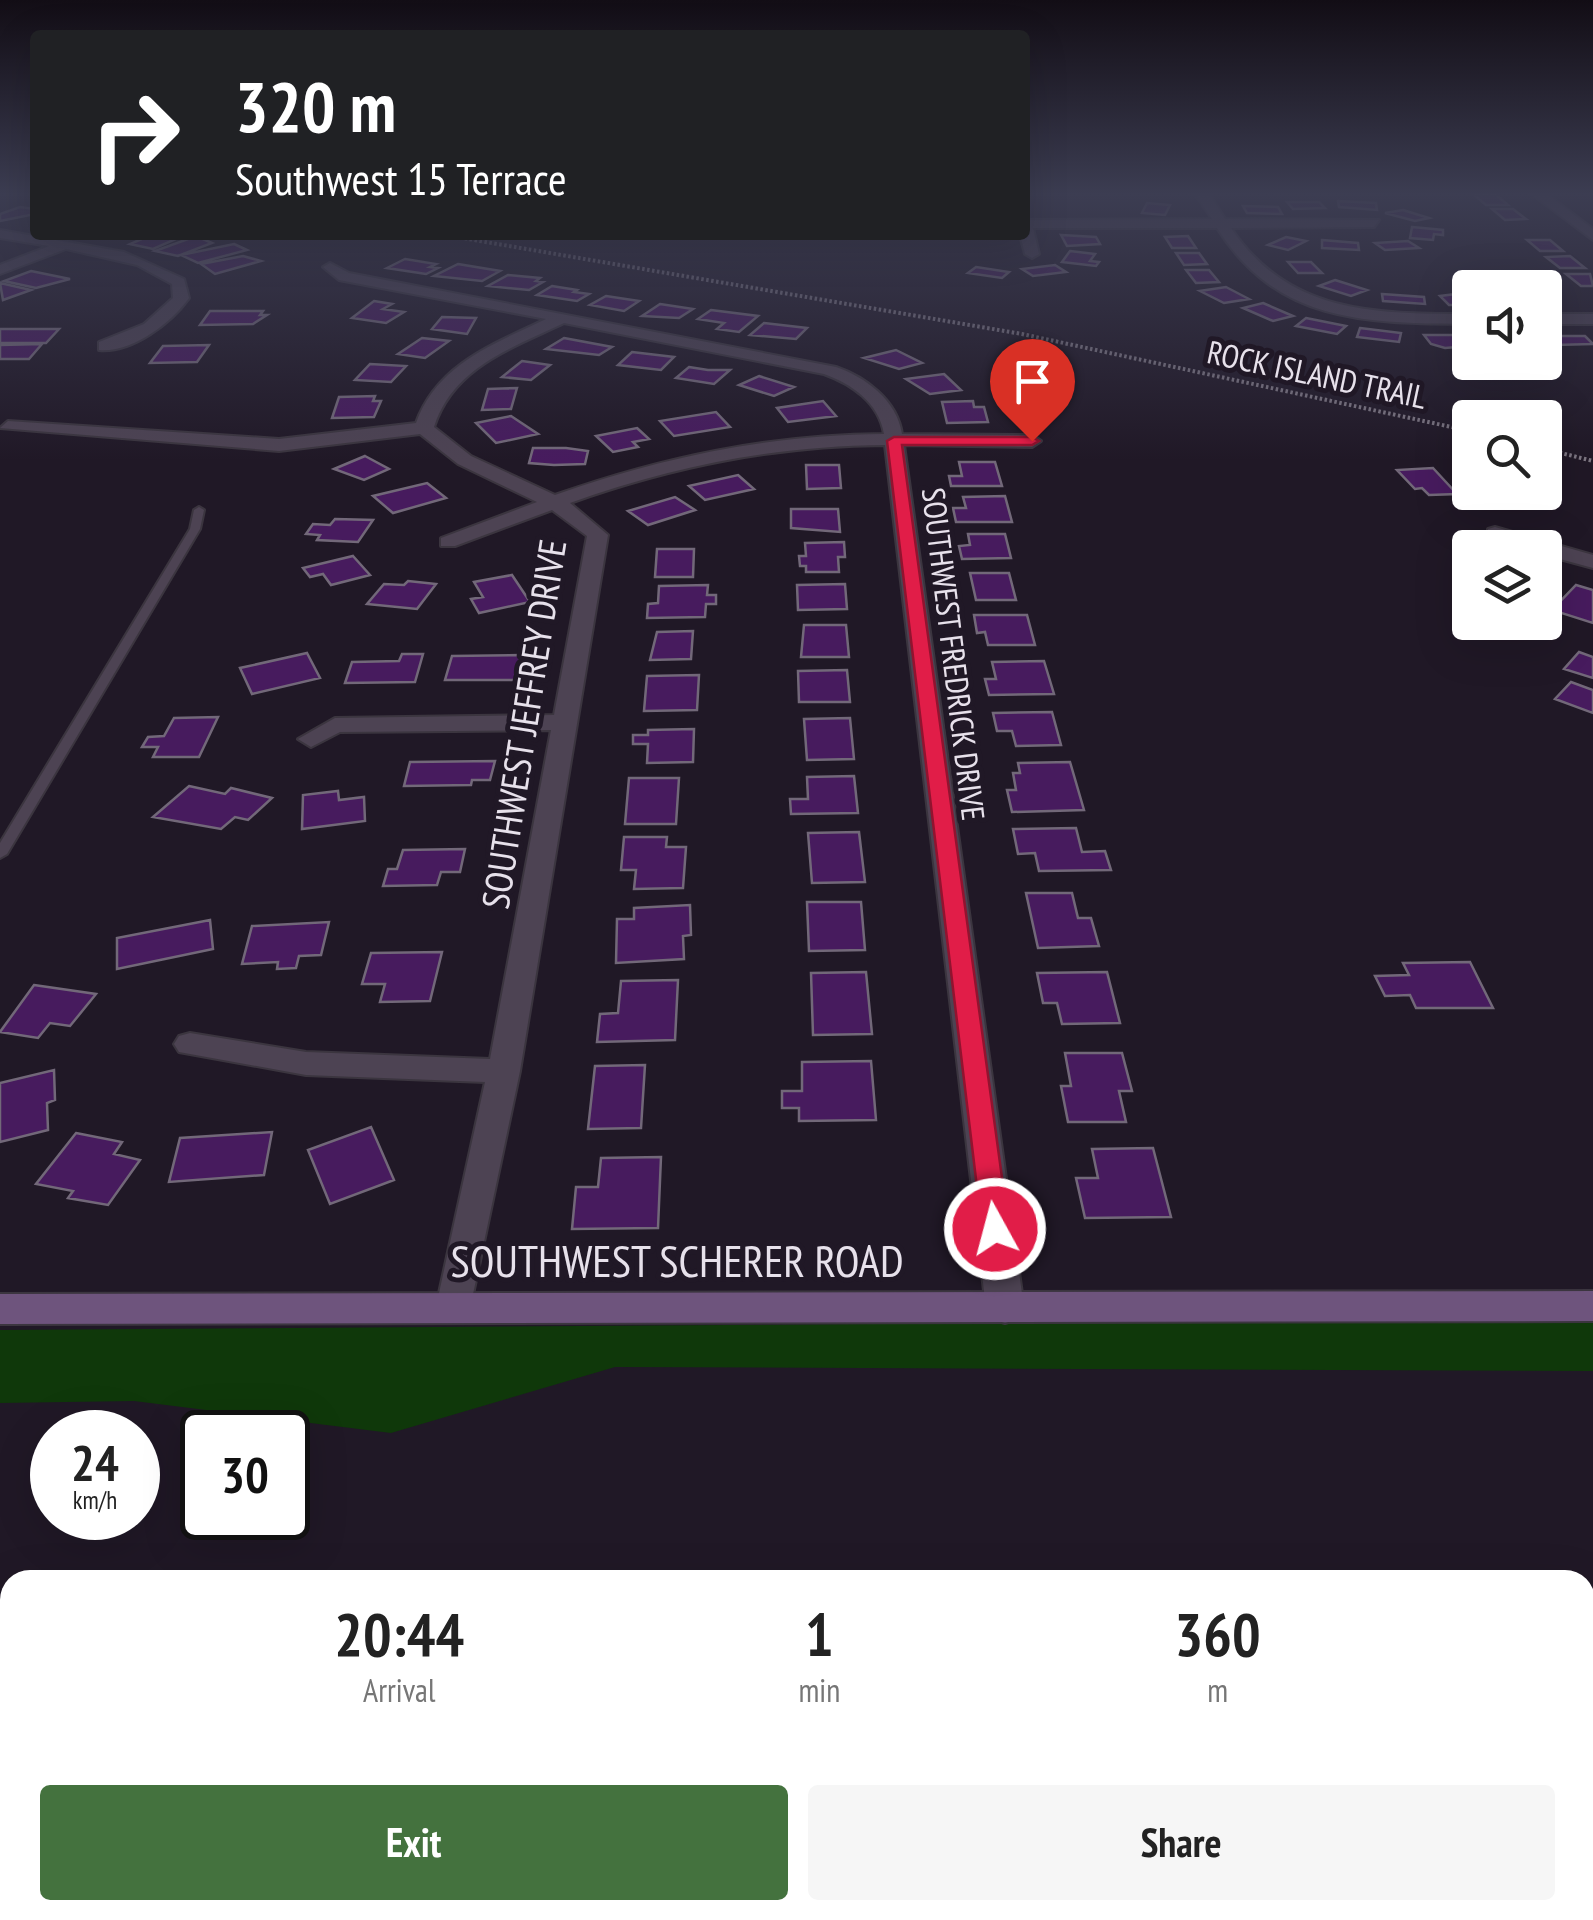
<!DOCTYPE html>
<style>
body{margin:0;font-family:"PT Sans Narrow",sans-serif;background:#f6f6f6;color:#222;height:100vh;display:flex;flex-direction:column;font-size:38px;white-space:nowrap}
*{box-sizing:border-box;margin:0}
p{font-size:32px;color:#767676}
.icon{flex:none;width:55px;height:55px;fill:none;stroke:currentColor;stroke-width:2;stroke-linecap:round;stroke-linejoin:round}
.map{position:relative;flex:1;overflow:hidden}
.panel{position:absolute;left:0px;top:1570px;width:1595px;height:350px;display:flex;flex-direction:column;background:#fff;border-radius:30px 30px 0 0;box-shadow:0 10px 40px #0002}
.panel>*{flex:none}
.banner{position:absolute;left:30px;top:30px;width:1000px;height:210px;border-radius:10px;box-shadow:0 10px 40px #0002;background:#202124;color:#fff;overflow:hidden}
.buttons{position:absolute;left:1452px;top:270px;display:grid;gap:20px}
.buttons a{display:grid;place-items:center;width:110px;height:110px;border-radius:10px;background:#fff;box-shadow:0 10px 40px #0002;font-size:50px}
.speed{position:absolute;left:30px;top:1410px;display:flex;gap:20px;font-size:50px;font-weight:700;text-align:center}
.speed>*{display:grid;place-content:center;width:130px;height:130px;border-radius:50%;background:#fff;box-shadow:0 10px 40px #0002;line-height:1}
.speed small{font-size:25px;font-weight:400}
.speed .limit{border:5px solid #111;border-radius:15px;background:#fff;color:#111}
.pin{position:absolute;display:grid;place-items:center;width:85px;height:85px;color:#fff;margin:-102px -42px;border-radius:50% 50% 50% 0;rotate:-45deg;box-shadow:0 0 10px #0007}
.pin .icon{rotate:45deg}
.me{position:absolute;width:110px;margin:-55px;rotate:353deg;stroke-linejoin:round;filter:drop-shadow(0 0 8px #0008)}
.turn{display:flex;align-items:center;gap:35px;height:210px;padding:0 40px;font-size:45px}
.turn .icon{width:130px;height:130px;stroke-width:2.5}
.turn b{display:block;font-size:70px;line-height:85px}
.eta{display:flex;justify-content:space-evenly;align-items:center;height:170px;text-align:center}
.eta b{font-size:60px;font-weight:700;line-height:70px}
.button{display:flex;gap:20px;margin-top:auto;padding:20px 40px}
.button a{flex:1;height:115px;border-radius:10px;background:#44723e;color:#fff;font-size:40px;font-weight:700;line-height:115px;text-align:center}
.button a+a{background:#f6f6f6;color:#222}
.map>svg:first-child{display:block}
</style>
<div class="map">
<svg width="1593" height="1920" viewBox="0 0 1593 1920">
<rect width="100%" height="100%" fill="#201826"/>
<path fill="#0f380a" d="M1593,1319V1371L615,1367L391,1433L134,1401L0,1403V1330Z"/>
<path fill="#471b5e" stroke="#726879" stroke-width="2.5" d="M1473,194H1495L1508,205H1486Z
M1338,201L1376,203L1377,210L1339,207Z
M1287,202H1319L1325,208L1293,209Z
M1147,203L1170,205L1165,215L1142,213Z
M1243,206L1278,207L1282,214L1247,213Z
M20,207L35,209V214L0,221V214Z
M1492,209H1513L1526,219L1505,220Z
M1403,210L1429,218L1415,221L1385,213Z
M1412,227L1443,230V235L1434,234L1433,240L1410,238Z
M151,235H175L183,236L153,249L130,244Z
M1061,235L1096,237L1100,244L1067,246Z
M196,236L212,243L178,256L155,251Z
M1188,236L1196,248H1172L1165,237Z
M1286,237L1306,241L1288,250L1268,245Z
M1322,240L1358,243L1359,250L1322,248Z
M1527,240H1550L1563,251H1540Z
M1408,241L1419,248L1385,250L1375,243Z
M234,244L247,250L198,263L181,255Z
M1070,251L1095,254L1090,261L1099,262L1096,266L1062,262Z
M1176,253H1199L1207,264L1184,265Z
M243,256L261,261L215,274L201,264Z
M1570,256L1585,268H1560L1546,257Z
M405,259L436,264L430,267L438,268L426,274L387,268Z
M1288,262H1311L1322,273H1298Z
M458,264L500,271L482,281L434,276Z
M1055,265L1066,272L1033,276L1022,269Z
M976,267L1009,272L1002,278L968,273Z
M1186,270H1209L1219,282L1196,283Z
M31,271L70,279L36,288L4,281Z
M1566,274H1590L1593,286H1581Z
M508,275L540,278L536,281L543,282L529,290L488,286Z
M1335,280L1367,290L1351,296L1319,286Z
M0,283L31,290L3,300Z
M552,286L577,290L574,292L589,294L577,301L537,295Z
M1226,287L1249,299L1224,303L1200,291Z
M1382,294L1424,297L1425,304L1383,301Z
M1456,294H1469L1470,305H1449L1440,296Z
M606,296L639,301L624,311L590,305Z
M374,301L392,304L383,309L404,312L386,323L352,318Z
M1263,303L1293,316L1273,321L1243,308Z
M660,304L693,309L679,318L642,316Z
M711,310L758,316L739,332L717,329L724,323L698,319Z
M210,311H263L260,315H267L253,324L200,325Z
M442,317L476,318L467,334L432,329Z
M1306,318L1346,326L1337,334L1296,326Z
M764,323L807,328L796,339L750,335Z
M1360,328L1401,333L1399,342L1357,337Z
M0,329H59L46,343H0Z
M1424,335H1462L1470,346L1445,348L1431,344Z
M1545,336H1585L1593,344L1554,345Z
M422,338L449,341L425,358L398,354Z
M564,338L612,347L599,355L546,349Z
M42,344L29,359H0V345Z
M209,345L197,362L150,363L163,346Z
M896,350L922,363L899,369L864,358Z
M632,352L674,357L661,370L618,365Z
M522,361L550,365L531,380L502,377Z
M370,364L406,366L391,382L355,380Z
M689,367L708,370H730L714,384L676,378Z
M944,374L961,390L930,394L906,379Z
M759,376L794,387L774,396L739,385Z
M517,388L511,409L482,410L488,389Z
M375,396L373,401H381L374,417L332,418L339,397Z
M823,401L836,416L788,422L777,408Z
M973,401L974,407H984L988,422L947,423L942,402Z
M716,412L730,427L674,436L660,421Z
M511,416L538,434L496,443L476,423Z
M637,428L649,439L633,442L638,447L613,452L596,436Z
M533,448H566L588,451L585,464L554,465L529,463Z
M365,456L389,469L364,480L334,469Z
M959,462H995L1002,486H951L949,476H962Z
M806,465H839L841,488L807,489Z
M1433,468L1457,494L1429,495L1422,488L1415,489L1397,470Z
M738,475L754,489L705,500L689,486Z
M427,483L446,498L393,513L373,496Z
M1005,496L1012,522H956L953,508H966L963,497Z
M675,497L695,510L648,525L628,511Z
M791,509H838L840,532L791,528Z
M335,519L373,520L358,542L317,540L320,535L306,534L313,524L330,525Z
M968,534H1005L1011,558L962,559L959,546L970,545Z
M844,542L845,557H838L839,572H806V566H800L799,556H806L805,543Z
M657,549H694L693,577H655Z
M353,556L370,575L331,585L323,574L310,577L303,568Z
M970,573H1009L1016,600H976Z
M512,575L530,602L479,613L471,599L483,597L474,582Z
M408,581L436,584L417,609L367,604L384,584L404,585Z
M845,584L847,609L798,610L797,585Z
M708,585L707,595H716V604H706L705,617L647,618L648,604L658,603L659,586Z
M1576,585L1593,590V623L1552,610Z
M974,615H1027L1035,645H988L985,632L977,633Z
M804,625H846L849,657H801Z
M693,631L691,659L650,660L657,632Z
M1579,652L1593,657V678L1564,669Z
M307,653L320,678L252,694L240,668Z
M402,654H423L415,682L345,683L352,662L399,661Z
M521,655L515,680H445L452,656Z
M1044,661L1054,694L989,695L985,679H996L992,662Z
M847,670L850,702H799L798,671Z
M699,675L697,710L644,711L647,676Z
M1571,682L1593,690V713L1555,699Z
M1052,712L1061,745L1016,746L1012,731H997L993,713Z
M218,717L199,757H153L158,747H142L148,737L164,736L174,718Z
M850,718L854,759L807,760L804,719Z
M694,729L693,762L647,763L648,744H633V735H648V730Z
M495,761L490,780H472L471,785L404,786L410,762Z
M1070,762L1084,810L1012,812L1007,790H1016L1013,773H1020L1018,763Z
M854,776L858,813L791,814L790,799H808L807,777Z
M629,778H679L676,824H625Z
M189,786L225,794L231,788L272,798L248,820L235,817L221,829L153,817Z
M338,791L339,800L364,797L365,821L302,829L303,795Z
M1076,828L1082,852L1105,851L1111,870L1039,871L1035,853L1018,854L1013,829Z
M859,832L865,882L812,883L808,833Z
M624,837H667L666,847H686L683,888L634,889L636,870H621Z
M465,849L460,872H441L437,885L383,886L388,869H397L403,850Z
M1026,893H1072L1078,918H1091L1099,946L1038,948Z
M807,902H861L865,950L809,951Z
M690,905L691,935L683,936L684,959L616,963L617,919H634V908Z
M210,920L213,949L117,969V938Z
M329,922L321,955L299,956L296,968L277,969L278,962L242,964L252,926Z
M442,952L430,1001L380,1002L385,984H362L371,953Z
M1470,962L1493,1008H1416L1410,995L1385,996L1375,976L1409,975L1403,963Z
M866,972L872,1034L813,1035L811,973Z
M1107,972L1120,1023L1062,1024L1057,1003H1043L1037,973Z
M678,980L675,1040L597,1042L600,1014L618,1013L621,981Z
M34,985L96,994L70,1026L50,1023L38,1038L0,1032Z
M1065,1053H1122L1132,1091H1119L1126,1122H1068L1061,1086H1071Z
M871,1061L876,1120L799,1121V1108H782V1091H802V1062Z
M645,1065L641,1128L588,1129L595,1066Z
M54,1070L55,1100L47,1103L48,1130L0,1142V1083Z
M371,1127L394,1180L330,1204L308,1150Z
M272,1132L264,1175L169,1182L180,1138Z
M76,1133L122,1142L114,1154L140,1160L108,1205L68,1198L73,1191L36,1184Z
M1153,1148L1171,1217L1085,1218L1076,1178H1098L1092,1149Z
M661,1157L658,1228L572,1229L576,1187H598L601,1158Z"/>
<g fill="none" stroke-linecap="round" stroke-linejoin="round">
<defs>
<path id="service" d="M199,507L204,510L200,529L7,854L0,858V843L190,529L194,510Z"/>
<path id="minor" d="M1194,192H1208L1225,219L1379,220L1374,227L1231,228C1288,314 1375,314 1470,314V324C1366,323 1278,324 1217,228H1033L1039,254L1032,258L1025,254L1020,235H1025V220L1212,219Z
M1529,192H1544L1593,229V240Z
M0,230L124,252L184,279L189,298C171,323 132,353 99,350V342L144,324L173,298L172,284L137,265L66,249L0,274V265L49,246L0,238Z
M330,263L349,273L836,367C865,377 897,400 902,434L1032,435L1041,441L1032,447L904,445L1024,1308L1018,1319L1005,1323L992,1319L986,1308L885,445C774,446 674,466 570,503L608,535L520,1071L468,1318L455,1322L442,1318L436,1307L485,1082L306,1075L179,1052L174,1044L179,1036L190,1033L306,1052L490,1059L551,730L340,732L311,747L298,739L335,718L554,715L587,536L552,510L455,546H441V538L537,502L458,464L420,434L279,451L0,428L8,421L279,439L416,423C437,364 494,344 546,319L339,280L323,267ZM564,323L824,374C852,384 879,403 884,434C768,435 663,457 555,495L471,456L434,427C453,367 512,348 564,323Z
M1545,314H1593V324H1545Z
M1495,527L1593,555V568L1545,555V548H1521L1488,537V529Z"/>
<path id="secondary" d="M1593,1291V1321L0,1324V1294Z"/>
</defs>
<use href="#service" stroke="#3b353f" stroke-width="4"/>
<use href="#minor" stroke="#3b353f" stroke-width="4"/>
<use href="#secondary" stroke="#3b353f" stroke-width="4"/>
<path stroke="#7d7682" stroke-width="4" stroke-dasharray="2.5 2.5" stroke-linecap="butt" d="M445,235L1022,334L1470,431
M1545,449L1593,461"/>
<use href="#service" fill="#4d4353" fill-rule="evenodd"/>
<use href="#minor" fill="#4d4353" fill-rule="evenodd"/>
<use href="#secondary" fill="#6e547d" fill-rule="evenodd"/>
</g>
<linearGradient id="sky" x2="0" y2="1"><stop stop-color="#120d15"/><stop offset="0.42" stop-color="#3c3d52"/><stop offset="1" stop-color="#3c3d52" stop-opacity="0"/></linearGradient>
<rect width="1593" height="461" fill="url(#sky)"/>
<path fill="#e11d48" stroke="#92132f" stroke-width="2.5" d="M894,437H1032L1039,441L1032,445H902L1009,1229L995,1240L982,1229L887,441Z"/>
<g text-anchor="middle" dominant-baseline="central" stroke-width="10" stroke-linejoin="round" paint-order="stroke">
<g font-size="32" fill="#e7e1eb" stroke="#201826">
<text transform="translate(1317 374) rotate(12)">ROCK ISLAND TRAIL</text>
<text transform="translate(954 654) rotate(83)">SOUTHWEST FREDRICK DRIVE</text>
</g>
<g font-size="38" fill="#e7e1eb" stroke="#201826">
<text transform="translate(523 724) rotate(-81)">SOUTHWEST JEFFREY DRIVE</text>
</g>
<g font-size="45" fill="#e7e1eb" stroke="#201826">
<text x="677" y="1260">SOUTHWEST SCHERER ROAD</text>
</g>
</g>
</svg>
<div class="buttons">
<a><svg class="icon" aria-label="sound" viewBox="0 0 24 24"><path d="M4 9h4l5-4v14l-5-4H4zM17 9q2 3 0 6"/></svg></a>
<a><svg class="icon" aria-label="search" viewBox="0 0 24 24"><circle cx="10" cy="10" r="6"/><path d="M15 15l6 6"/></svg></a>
<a><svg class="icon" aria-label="layers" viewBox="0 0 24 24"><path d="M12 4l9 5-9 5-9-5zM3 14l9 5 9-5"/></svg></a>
</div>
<div class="speed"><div>24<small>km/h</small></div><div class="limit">30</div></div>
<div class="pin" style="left:1032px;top:441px;background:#d93025"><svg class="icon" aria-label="arrive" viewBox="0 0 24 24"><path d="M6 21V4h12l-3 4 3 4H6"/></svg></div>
<svg class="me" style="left:995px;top:1229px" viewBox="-20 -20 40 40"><circle r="17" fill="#e11d48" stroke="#fff" stroke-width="3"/><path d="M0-11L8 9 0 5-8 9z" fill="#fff"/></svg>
<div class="banner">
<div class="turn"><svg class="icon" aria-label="right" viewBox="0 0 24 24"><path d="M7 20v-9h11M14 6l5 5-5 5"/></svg><div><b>320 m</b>Southwest 15 Terrace</div></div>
</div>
<section class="panel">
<div class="eta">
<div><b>20:44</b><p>Arrival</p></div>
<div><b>1</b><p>min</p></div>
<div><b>360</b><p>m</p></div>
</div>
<div class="button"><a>Exit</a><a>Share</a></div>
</section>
</div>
